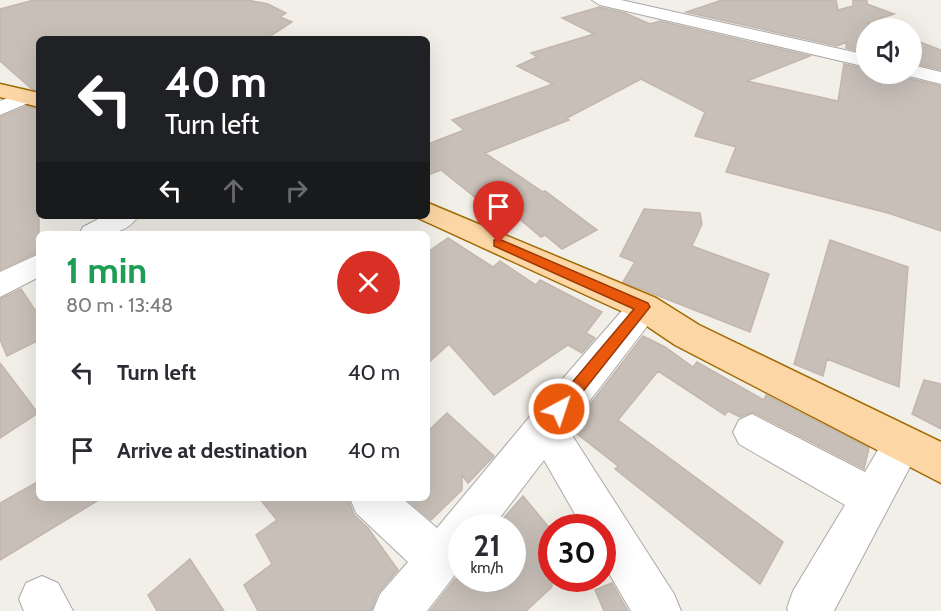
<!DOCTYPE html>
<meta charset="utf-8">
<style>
body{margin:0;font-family:Cabin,sans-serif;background:#f7f7f7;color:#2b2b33;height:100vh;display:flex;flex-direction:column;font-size:22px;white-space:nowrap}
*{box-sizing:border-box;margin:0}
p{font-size:20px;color:#7c7c81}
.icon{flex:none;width:33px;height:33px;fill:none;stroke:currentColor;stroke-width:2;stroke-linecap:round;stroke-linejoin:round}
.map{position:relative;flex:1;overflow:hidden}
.side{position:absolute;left:36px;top:231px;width:394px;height:270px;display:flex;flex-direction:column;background:#fff;border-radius:9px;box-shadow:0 6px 24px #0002}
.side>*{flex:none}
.guide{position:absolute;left:36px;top:36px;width:394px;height:183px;border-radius:9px;box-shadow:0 6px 24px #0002;background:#202124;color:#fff;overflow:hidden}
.buttons{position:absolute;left:856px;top:18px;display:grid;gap:12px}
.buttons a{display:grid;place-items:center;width:66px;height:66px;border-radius:50%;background:#fff;box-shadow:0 6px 24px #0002;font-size:30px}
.speed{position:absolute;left:448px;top:514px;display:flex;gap:12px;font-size:30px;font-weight:700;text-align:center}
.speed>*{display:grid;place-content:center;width:78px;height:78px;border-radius:50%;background:#fff;box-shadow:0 6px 24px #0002;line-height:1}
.speed small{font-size:15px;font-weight:400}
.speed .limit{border:9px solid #d22;background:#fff;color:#111}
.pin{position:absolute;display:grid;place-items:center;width:51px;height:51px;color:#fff;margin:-62px -26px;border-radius:50% 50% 50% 0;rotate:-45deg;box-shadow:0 0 6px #0007}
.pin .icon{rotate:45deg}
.me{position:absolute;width:66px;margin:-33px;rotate:40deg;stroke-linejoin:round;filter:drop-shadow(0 0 4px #0008)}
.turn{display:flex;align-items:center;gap:21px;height:126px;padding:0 30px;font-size:27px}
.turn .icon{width:78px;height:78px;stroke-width:2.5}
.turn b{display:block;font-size:42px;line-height:51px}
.lanes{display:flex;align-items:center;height:57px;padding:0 30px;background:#0003;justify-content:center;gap:30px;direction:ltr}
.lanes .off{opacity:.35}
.round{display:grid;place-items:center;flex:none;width:63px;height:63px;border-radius:32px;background:#f7f7f7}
.head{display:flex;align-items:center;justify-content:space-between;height:102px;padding:0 30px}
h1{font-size:36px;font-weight:700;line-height:45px;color:#1e9e55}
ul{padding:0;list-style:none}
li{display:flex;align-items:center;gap:18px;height:78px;padding:0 30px}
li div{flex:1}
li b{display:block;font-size:22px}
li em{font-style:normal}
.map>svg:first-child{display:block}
</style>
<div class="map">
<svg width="941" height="611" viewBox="0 0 941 611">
<rect width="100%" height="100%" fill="#f2efe9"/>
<path fill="#c7bfb8" stroke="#c4b6ab" stroke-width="1.5" d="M34,0H247L268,4L286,13L280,17L292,22L266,39H39V91L32,89L0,61V9Z
M722,0H836L838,10L853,6V0H867V4L894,14L867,23L882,28H867V53L846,48L847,42L837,46L686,12Z
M599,7L625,13L650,24L660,21L810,56L747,81L838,101L844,64L867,69V74H903L904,77L941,86V231L888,213L726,172L736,147L695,136L705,112L641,79L567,118L569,120L485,153L543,192L545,191L597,230L562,249L545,235L541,237L492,196L481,202L441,170L428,175V144L464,130L452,120L553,84L517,66L537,57L531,53L594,34L562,18Z
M912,39L941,50V70L912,63Z
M27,106L39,109V252L0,270V117Z
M644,209L700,213L702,224L692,246L769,274L750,332L623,282L635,262L620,256Z
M448,238L493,267L500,261L536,285L540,280L602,312L586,333L595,338L582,353L568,345L494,395L449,344L428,363V252Z
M830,240L908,267L899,387L827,359L823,376L794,364Z
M21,289L39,316V340L7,356L0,340V299Z
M643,336L665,347L693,367L697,362L764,400L766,395L869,448L864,469L753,412L740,417L728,411L725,415L658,371L618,420L783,542L760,584L615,469L618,466L571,429Z
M0,363L38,413L0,438Z
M924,380L941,384V429L912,414Z
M447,413L494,456L468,483L462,475V490L431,520L405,498H428V431Z
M39,481V498H102L0,560V503Z
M523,496L552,531V587L526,611H430L455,579H513V528H495Z
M259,498H348L354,515L368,528L398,570L378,593L371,611H258L244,585L272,564L256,535L277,520Z
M190,559L224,611H157L148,595Z
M612,583L628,611H604L595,590Z"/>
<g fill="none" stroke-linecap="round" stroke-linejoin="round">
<defs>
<path id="minor" d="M592,0H621L867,55V67L600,5Z
M912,65L941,72V84L905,75L912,74Z
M26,91L33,93L36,97L33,101L0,115V101Z
M104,216H138C125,237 101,234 79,234L83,227Z
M39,254V277L0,297V272Z
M644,295L655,298L660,307L655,316L568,429L674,594L681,611H631L603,563V528H583L544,460L492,528H462V566L427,611H373L380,594L408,562L356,513L350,498H402L437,528L532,414L633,298Z
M752,414L865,472L889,431L903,426L917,431L922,444L834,611H788L787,608L793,591L845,505L739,444L733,432L739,420Z
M42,576L58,583L73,611H24L19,599L26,583Z"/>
<path id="major" d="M0,84L39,93V107L0,97Z
M428,203L656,298L699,325L941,442V483L675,345L632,316L418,218L417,216H428Z"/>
</defs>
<use href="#minor" stroke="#a9a9a9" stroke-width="2"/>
<use href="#major" stroke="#a06b00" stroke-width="3"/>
<use href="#minor" fill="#fff" fill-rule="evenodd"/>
<use href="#major" fill="#fcd6a4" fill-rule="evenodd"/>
</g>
<path fill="#ea580c" stroke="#983908" stroke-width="1.5" d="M499,239L648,303L650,307L565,414L559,416L554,414L551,409L554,404L634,309L494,246V240Z"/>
</svg>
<div class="buttons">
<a><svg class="icon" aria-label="sound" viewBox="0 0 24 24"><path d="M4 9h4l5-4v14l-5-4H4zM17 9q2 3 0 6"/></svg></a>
</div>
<div class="speed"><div>21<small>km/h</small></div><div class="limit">30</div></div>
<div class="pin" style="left:499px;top:243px;background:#d93025"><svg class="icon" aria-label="arrive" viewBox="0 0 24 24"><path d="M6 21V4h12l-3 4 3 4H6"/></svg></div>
<svg class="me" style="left:559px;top:409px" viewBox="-20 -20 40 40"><circle r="17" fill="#ea580c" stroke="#fff" stroke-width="3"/><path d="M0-11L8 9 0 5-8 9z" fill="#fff"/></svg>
<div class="guide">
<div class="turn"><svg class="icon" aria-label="left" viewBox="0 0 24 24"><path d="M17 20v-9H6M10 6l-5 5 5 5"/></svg><div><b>40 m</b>Turn left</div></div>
<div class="lanes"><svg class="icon" aria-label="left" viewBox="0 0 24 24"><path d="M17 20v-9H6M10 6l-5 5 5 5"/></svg><svg class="icon off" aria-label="ahead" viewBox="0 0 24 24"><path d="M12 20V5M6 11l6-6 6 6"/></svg><svg class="icon off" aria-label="right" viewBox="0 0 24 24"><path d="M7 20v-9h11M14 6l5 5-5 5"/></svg></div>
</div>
<section class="side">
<div class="head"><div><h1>1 min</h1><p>80 m · 13:48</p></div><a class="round" style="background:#d93025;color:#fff"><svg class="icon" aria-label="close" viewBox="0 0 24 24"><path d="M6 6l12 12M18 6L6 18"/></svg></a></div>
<ul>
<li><svg class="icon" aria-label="left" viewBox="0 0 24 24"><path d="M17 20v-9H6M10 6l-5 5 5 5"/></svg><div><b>Turn left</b></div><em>40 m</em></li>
<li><svg class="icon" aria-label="arrive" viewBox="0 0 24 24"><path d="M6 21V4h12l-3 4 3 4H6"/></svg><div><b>Arrive at destination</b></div><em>40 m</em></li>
</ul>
</section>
</div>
